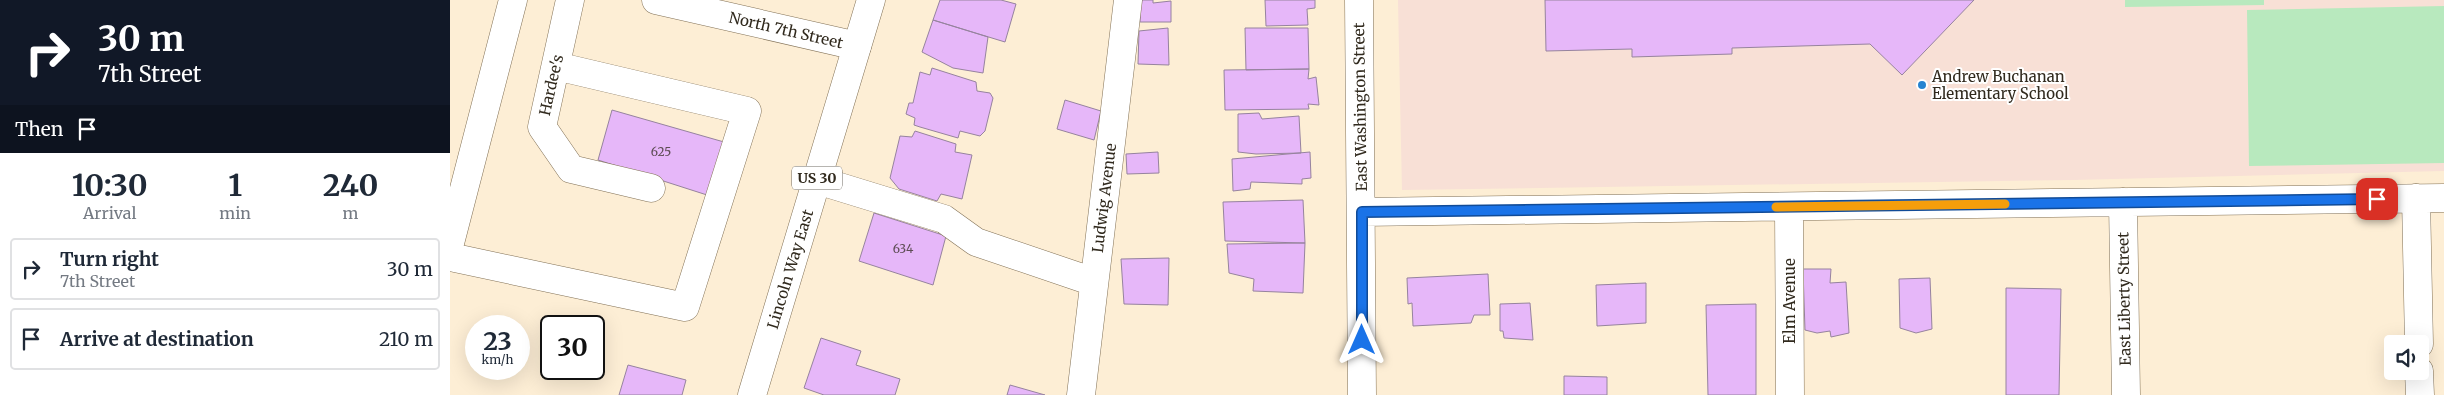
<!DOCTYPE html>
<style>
body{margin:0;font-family:Merriweather,serif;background:#f6f6f7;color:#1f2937;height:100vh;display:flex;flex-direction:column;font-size:19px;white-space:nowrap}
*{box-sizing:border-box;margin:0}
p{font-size:16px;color:#747a83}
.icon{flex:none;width:28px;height:28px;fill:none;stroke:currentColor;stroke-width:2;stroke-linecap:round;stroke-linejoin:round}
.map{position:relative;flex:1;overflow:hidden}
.panel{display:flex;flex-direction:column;background:#fff;width:450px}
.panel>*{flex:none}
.banner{background:#111827;color:#fff;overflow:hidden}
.buttons{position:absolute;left:1934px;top:335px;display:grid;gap:10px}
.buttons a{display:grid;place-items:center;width:45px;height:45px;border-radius:5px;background:#fff;box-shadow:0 5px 20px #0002;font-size:25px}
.speed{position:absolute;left:15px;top:315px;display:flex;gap:10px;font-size:25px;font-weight:700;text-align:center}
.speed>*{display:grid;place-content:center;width:65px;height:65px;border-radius:50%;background:#fff;box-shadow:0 5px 20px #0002;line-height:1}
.speed small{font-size:12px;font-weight:400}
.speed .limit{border:2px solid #111;border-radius:8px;background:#fff;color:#111}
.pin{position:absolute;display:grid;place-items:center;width:42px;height:42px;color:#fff;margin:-21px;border-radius:10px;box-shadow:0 2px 8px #0006}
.me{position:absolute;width:55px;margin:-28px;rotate:0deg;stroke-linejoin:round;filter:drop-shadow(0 0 4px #0008)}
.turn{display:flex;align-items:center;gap:18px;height:105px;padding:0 15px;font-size:22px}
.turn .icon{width:65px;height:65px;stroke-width:2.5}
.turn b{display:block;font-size:35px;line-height:42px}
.then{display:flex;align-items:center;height:48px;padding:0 15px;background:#0003;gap:10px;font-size:19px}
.eta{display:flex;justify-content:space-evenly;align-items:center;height:85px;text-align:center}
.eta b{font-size:30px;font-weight:700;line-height:35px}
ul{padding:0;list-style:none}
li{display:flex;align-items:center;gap:15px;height:62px;margin:0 10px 8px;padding:0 5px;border:2px solid #e0e1e3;border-radius:5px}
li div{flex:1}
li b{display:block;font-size:19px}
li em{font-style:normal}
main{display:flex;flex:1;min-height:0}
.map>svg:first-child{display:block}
</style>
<main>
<section class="panel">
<div class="banner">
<div class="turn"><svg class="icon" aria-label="right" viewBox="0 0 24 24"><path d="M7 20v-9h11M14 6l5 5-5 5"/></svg><div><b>30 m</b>7th Street</div></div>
<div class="then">Then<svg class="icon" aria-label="arrive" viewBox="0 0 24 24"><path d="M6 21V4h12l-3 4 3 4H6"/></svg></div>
</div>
<div class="eta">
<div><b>10:30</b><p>Arrival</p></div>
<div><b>1</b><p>min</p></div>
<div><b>240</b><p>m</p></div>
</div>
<ul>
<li><svg class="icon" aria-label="right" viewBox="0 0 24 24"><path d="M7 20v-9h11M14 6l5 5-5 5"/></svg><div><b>Turn right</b><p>7th Street</p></div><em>30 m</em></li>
<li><svg class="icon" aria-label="arrive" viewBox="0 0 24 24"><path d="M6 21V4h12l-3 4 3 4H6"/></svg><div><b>Arrive at destination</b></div><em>210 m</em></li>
</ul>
</section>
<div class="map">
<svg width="1994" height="395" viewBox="0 0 1994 395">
<rect width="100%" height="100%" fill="#fdeed5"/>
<path fill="#f8e0d6" d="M948,0H1994V171L1623,180L952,190Z"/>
<path fill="#b8e9be" d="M1675,0H1814V5L1675,7Z
M1994,6V163L1799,166L1797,10Z"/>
<path fill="#e6b7f9" stroke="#96839e" d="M490,0H551L566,4L555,42L483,20Z
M690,0H703V3L721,1V22H690Z
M815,0H865V8L857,9L858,25L816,26Z
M1095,0H1524L1452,75L1420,44L1282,48V54L1182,57V49L1096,51Z
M483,20L538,37L533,73L503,68L472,52Z
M718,28L719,65L688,64L689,31Z
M795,28H858L859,69L796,70Z
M482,68L526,82L527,91L540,93L543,98L535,131L530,136L510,131L508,138L470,127L464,125L465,118L456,114L459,103H463L470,72L480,75Z
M859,69L858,79L866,77L869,105L858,104L859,109L775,110L774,70Z
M615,100L651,111L644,140L607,129Z
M162,110L274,142L257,195L148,160Z
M809,113L812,119L849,116L851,153L806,154L788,152V114Z
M465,131L506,144L505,152L522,155L512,199L491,194L487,201L449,189L440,178L450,136L462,137Z
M708,152L709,173L677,174L676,154Z
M860,152L861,178L852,179V184L801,182L800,189L783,191L782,159Z
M853,200L855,243L775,241L773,202Z
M424,213L496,236L483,285L409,261Z
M855,243L853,293L803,291L804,279L779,273L777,244Z
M719,258L718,305L674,304L671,259Z
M1353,269H1381L1380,283L1396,282L1399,333L1381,337L1380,331L1367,333L1355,330Z
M1038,274L1040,315H1024L1021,323L963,326L962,303L958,304L957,278Z
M1480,278L1482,329L1466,333L1450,328L1449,279Z
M1196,283V323L1147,326L1146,285Z
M1556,288L1611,289L1609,395H1556Z
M1080,303L1083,340L1054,338L1053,331H1050V304Z
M1306,304V395H1258L1256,305Z
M371,338L411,351L406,365L450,379L445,395H374L354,388Z
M178,365L236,380L232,395H169Z
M1114,376L1157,377V395H1114Z
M560,385L595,395H557Z"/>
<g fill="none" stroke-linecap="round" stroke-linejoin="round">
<defs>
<path id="minor" d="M120,0L92,127L121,169L201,188
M206,0L407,46
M909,0L912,395
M367,180L494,219L526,242L644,282
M1966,198L1969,344
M1673,202L1676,395
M1339,207L1340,395
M911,212L1994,198
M0,243L63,0
M0,257L235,307L297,111L106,66
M1969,371L1970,395
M631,395L678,0"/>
<path id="highway" d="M302,395L421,0"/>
</defs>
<use href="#minor" stroke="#827156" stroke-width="29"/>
<use href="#highway" stroke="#827156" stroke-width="29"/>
<use href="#minor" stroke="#fff" stroke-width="28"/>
<use href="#highway" stroke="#fff" stroke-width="28"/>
</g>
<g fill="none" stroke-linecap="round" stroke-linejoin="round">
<defs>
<path id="route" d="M912,340V212L1927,199"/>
</defs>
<use href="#route" stroke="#114b97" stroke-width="12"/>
<use href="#route" stroke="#1a73e8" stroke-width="9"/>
<path stroke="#f59e0b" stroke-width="9" d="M1326,207L1555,204"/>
</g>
<circle fill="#2683d0" stroke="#fff" stroke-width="2" cx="1472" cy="85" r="5"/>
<g text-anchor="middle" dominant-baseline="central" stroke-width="4" stroke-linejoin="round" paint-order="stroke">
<g font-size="12" fill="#5e4d55">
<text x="211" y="151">625</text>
<text x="453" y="248">634</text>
</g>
<rect fill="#fff" stroke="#6f6a62" stroke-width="1" x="342" y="166.5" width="50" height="23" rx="4"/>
<g font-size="14" font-weight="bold" fill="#312a1e">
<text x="367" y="178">US 30</text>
</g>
<g font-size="15" fill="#312a1e" stroke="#fff">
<text transform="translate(336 30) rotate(13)">North 7th Street</text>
<text transform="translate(101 85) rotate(-77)">Hardee's</text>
<text transform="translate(910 107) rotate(-91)">East Washington Street</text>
<text transform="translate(654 198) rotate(-83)">Ludwig Avenue</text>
<text transform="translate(340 269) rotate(-73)">Lincoln Way East</text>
<text transform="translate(1674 299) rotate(-91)">East Liberty Street</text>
<text transform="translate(1339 301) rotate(-90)">Elm Avenue</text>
</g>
<g font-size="15" fill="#312a1e" stroke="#fff" text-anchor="start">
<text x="1482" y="76">Andrew Buchanan<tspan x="1482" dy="17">Elementary School</tspan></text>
</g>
</g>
</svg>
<div class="buttons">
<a><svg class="icon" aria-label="sound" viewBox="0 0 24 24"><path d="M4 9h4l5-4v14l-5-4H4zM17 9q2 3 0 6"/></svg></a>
</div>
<div class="speed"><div>23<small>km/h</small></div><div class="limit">30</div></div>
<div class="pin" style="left:1927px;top:199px;background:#d93025"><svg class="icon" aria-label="arrive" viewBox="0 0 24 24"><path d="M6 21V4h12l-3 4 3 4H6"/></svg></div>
<svg class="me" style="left:912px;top:340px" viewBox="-20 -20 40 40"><path d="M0-17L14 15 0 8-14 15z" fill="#1a73e8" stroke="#fff" stroke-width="4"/></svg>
</div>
</main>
